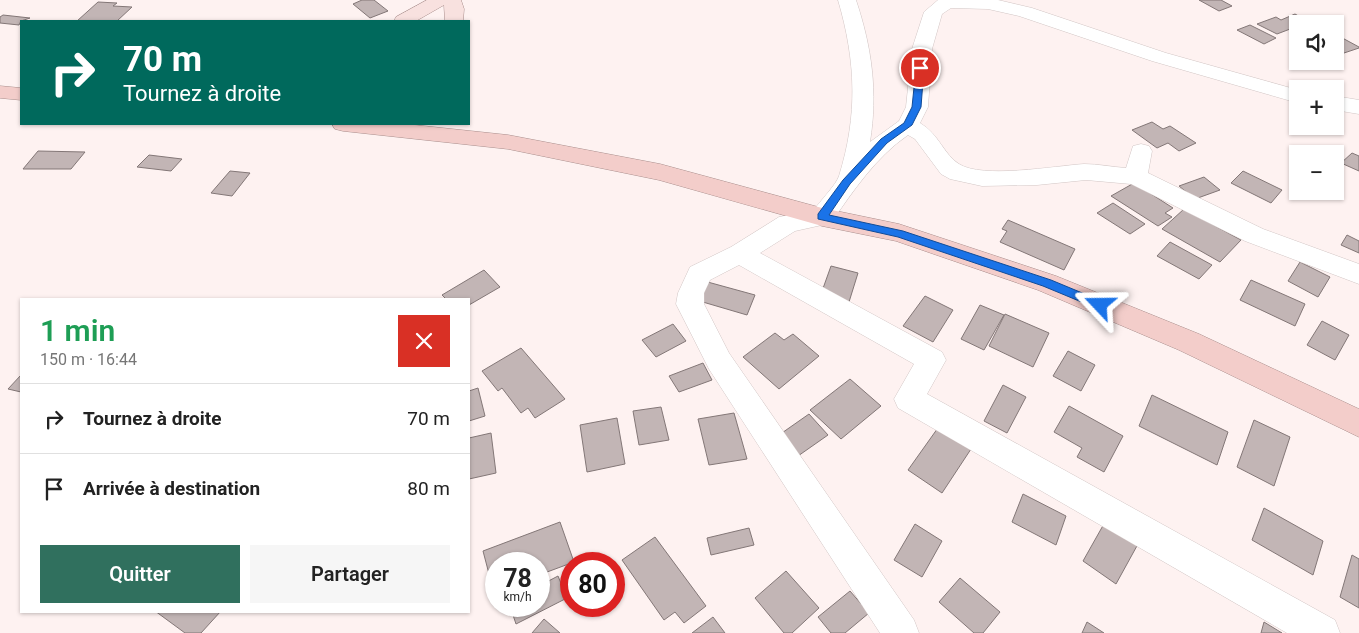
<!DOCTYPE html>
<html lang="fr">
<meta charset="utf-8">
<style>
body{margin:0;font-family:Roboto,sans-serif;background:#f6f6f6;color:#222;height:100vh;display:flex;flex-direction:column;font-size:19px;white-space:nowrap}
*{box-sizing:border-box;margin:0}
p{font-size:16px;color:#767676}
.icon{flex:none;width:28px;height:28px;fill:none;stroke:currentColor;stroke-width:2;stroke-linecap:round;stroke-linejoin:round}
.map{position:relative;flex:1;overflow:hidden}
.side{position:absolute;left:20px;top:298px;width:450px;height:315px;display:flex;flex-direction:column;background:#fff;border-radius:0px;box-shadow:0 1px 4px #0004}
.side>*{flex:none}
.banner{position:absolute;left:20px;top:20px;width:450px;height:105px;border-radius:0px;box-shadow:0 1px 4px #0004;background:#00695c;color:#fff;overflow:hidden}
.buttons{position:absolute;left:1289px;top:15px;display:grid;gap:10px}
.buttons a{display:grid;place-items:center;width:55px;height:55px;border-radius:0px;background:#fff;box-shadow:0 1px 4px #0004;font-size:25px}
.speed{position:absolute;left:485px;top:552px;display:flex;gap:10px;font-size:25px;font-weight:700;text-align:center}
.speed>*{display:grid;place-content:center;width:65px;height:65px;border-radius:50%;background:#fff;box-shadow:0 1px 4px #0004;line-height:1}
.speed small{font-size:12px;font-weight:400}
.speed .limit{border:8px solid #d22;background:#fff;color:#111}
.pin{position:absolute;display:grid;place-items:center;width:42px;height:42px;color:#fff;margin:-21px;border:2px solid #fff;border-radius:50%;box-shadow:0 1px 5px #0007}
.me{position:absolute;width:55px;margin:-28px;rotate:293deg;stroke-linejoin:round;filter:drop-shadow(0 0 4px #0008)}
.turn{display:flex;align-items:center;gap:18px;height:105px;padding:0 20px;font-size:22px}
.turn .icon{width:65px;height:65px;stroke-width:2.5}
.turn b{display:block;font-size:35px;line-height:42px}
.round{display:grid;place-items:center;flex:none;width:52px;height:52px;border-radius:0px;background:#f6f6f6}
.overview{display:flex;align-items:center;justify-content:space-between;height:85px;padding:0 20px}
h1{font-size:30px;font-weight:600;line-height:38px;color:#1e9e55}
.cta{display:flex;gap:10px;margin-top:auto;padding:10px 20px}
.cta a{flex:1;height:58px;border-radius:0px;background:#30705e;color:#fff;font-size:20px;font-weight:600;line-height:58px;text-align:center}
.cta a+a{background:#f6f6f6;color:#222}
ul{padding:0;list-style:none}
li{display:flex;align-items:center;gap:15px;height:70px;padding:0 20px;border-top:1px solid #e0e0e0}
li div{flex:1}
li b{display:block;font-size:19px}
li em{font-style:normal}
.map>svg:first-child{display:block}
</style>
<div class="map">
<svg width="1359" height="633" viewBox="0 0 1359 633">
<rect width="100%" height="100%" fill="#fef2f1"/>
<path fill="#c2b5b5" stroke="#837777" d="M362,0H374L388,11L370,18L353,4Z
M1199,0H1221L1232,6L1219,11Z
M98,2L117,3L113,6L132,7L117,21H77Z
M1295,14L1309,22L1298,24V26L1277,34L1257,24L1276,17L1281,20Z
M3,15L30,18L21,21L19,25L0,23V17Z
M1250,25L1276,38L1264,44L1237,30Z
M1335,34L1359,47V48L1338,55L1335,53Z
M1152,122L1163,129L1170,126L1196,143L1179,151L1168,143L1157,148L1132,130Z
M38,151L85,152L71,169H23Z
M1352,153L1359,156V171L1341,163Z
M149,155L182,159L171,171L137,167Z
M230,171L250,173L232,196L211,193Z
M1243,171L1282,190L1271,203L1231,183Z
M1204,177L1220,190L1195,199L1179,186Z
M1134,183L1173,208L1165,213L1172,217L1158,226L1111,196Z
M1113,203L1145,224L1130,234L1097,213Z
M1184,209L1241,240L1220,262L1162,229Z
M1008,220L1075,249L1064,270L1000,242L1007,231L1002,229Z
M1347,235L1359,241V253L1341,245Z
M1170,242L1212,265L1199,279L1157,256Z
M1300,262L1330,277L1318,297L1288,281Z
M831,266L858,273L849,302L821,294Z
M484,270L500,287L469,305V299H446L442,295Z
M1251,280L1305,304L1295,326L1240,300Z
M704,281L755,295L747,315L696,300Z
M925,296L953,310L933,342L903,326Z
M980,305L1004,315L984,350L961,339Z
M1005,314L1049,333L1033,367L989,346Z
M1322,321L1349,335L1335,360L1307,345Z
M673,324L686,341L656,357L642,340Z
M775,333L784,340L793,334L819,356L779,389L743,357Z
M521,348L565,399L535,418L528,408L521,413L502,388L498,391L482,371Z
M1068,351L1095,365L1081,391L1053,376Z
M703,363L712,380L679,392L669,376Z
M21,375V392L8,389Z
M850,379L881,406L841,439L810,410Z
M1003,385L1026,397L1007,433L984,421Z
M478,388L485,416L469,421V391Z
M1152,395L1228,432L1217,465L1139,426Z
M1069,406L1123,436L1104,472L1077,457L1082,448L1054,432Z
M661,407L669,440L639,445L633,411Z
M734,413L747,459L709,465L698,419Z
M809,414L828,435L798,456L779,435Z
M617,418L625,464L587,472L580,425Z
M1254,420L1290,437L1274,486L1237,467Z
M940,425L973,446L942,493L908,470Z
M491,433L496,473L469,479V438Z
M1023,494L1066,516L1056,545L1012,522Z
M1264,508L1323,541L1313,575L1252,540Z
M560,522L574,562L539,575V564H496V592L494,593L483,551Z
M1105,522L1138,544L1116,584L1083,561Z
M915,524L942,541L922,577L894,560Z
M749,528L754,545L711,555L707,538Z
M655,537L706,606L684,623L675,612L664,620L622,560Z
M1352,555L1359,559V608L1340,597Z
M786,571L819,608L792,633H784L755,598Z
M558,576L567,598L516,624L510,606H539V586Z
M960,578L1000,612L983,633H974L939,602Z
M850,591L869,613L845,633H831L818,617Z
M155,611H221L201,633H185Z
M713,617L725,633H692Z
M544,619L560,633H532Z
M1087,622L1104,633H1082Z
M1264,622L1282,633H1261Z"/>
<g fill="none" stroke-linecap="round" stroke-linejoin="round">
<defs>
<path id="minor" d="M838,0H856C872,48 878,92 870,142L899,121L906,107L912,49L924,12L938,0H998L1032,8L1166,53L1298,90V103L1152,61L1019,16L988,9L951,8L942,14L932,49L928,107L920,123C939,134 944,155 959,164C982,179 1055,166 1084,164C1098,164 1112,167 1126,168L1133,146L1141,144L1149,146L1152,151L1148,173L1263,229L1359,264V284L1245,241L1131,184L1086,180L1037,185L982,186L950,179L941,174L915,139L908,135C876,157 853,191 831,223L795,231L760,253L942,352L946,360L927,394L1335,620L1340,633H1287L898,408L894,399L914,364L739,265L710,280L704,293V304L729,353L914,620L919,633H880L709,369L676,304L678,293L690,267L731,247L779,217L814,210C820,201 836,185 839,176C858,115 856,61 838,0Z
M1335,96L1359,100V114L1335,110Z"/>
<path id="major" d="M427,0H461L464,9L463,21H445L444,5L416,21H394L396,17Z"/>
<path id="highway" d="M0,86L21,88V100L0,98Z
M332,124H405L508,135L660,164L822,208L899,224L1056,276L1199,334L1359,409V437L1179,350L1038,290L896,241L822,226L659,180L508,149L343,131L335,129Z"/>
</defs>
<use href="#minor" stroke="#d2c6c5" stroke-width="1"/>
<use href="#major" stroke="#aa8f8d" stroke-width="1"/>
<use href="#highway" stroke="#aa8f8d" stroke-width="1"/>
<use href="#minor" fill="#fff" fill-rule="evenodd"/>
<use href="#major" fill="#f8e1df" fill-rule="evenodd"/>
<use href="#highway" fill="#f3cdca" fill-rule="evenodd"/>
</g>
<path fill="#1a73e8" stroke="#114b97" d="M920,66L924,68L921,107L912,125L887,143L850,184L829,215L903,231L1051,280L1104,302V308H1096L1043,286L898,237L818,219V214L843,180L881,139L904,123L912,107L916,68Z"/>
</svg>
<div class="buttons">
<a><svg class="icon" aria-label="sound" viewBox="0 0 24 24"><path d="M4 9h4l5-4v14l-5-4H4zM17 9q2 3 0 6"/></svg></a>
<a>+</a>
<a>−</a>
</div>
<div class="speed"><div>78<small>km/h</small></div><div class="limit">80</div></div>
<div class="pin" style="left:920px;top:68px;background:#d93025"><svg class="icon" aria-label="arrive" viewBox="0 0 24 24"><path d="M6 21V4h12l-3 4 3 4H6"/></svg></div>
<svg class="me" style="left:1100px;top:305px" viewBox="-20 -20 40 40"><path d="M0-17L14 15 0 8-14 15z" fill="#1a73e8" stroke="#fff" stroke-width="4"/></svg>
<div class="banner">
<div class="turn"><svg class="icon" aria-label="right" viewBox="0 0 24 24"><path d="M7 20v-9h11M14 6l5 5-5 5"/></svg><div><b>70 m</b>Tournez à droite</div></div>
</div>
<section class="side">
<div class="overview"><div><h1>1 min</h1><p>150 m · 16:44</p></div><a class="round" style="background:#d93025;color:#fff"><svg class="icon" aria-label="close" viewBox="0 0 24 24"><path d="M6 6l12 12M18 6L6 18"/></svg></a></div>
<ul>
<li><svg class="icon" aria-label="right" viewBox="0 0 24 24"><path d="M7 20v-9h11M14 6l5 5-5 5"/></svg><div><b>Tournez à droite</b></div><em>70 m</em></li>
<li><svg class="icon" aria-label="arrive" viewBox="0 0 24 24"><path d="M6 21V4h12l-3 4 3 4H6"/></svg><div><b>Arrivée à destination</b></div><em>80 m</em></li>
</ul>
<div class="cta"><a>Quitter</a><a>Partager</a></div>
</section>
</div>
